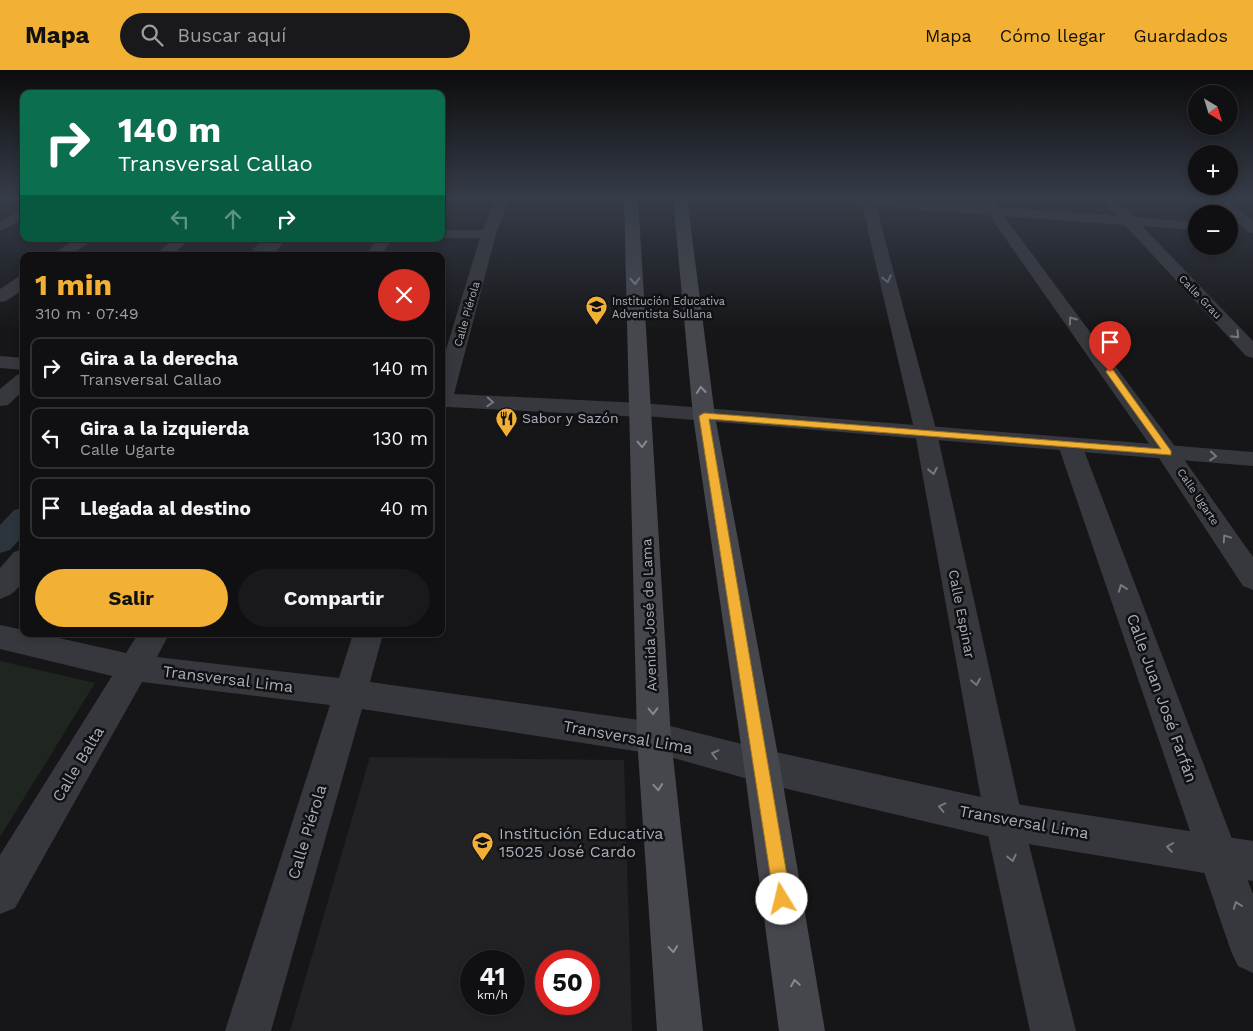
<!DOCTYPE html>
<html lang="es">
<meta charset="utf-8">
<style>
body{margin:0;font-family:"Work Sans",sans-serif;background:#19191b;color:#f1f3f6;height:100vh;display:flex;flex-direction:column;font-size:19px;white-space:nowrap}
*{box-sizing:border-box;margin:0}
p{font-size:16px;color:#9c9d9f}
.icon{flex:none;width:28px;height:28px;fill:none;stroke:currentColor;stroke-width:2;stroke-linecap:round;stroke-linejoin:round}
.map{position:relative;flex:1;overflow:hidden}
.side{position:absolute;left:20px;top:182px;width:425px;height:385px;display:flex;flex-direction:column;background:#101012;border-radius:10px;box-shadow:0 2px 8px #0003,0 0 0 1px #303032}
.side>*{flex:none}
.top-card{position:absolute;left:20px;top:20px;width:425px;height:152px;border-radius:10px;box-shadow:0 2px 8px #0003,0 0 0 1px #303032;background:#0b6e4f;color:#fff;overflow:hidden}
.needle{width:32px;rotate:142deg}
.fabs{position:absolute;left:1188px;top:15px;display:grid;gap:10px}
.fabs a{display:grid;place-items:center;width:50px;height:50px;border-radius:50%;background:#101012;box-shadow:0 2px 8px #0003,0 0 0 1px #303032;font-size:25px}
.speed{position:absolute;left:460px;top:880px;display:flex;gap:10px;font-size:25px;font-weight:700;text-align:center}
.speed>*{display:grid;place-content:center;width:65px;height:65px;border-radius:50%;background:#101012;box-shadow:0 2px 8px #0003,0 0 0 1px #303032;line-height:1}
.speed small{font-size:12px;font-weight:400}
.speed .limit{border:8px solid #d22;background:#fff;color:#111}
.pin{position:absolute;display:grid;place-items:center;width:42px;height:42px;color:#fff;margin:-51px -21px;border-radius:50% 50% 50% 0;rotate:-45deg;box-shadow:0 0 5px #0007}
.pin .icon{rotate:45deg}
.me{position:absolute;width:55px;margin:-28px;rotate:351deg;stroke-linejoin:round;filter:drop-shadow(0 0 4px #0008)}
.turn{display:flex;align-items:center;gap:18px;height:105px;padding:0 15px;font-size:22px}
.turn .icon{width:65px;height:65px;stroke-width:2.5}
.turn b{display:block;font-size:35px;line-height:42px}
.lanes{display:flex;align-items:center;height:48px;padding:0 15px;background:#0003;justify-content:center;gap:25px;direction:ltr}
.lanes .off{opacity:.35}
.round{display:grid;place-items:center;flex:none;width:52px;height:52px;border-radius:26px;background:#19191b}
.headline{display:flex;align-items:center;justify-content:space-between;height:85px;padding:0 15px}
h1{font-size:30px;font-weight:700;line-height:38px;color:#f2b134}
.primary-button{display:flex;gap:10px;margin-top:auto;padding:10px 15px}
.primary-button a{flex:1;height:58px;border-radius:30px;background:#f2b134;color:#111;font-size:20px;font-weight:700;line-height:58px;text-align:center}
.primary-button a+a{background:#19191b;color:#f1f3f6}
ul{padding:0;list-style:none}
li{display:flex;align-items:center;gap:15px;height:62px;margin:0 10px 8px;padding:0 5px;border:2px solid #303032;border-radius:10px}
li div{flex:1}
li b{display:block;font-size:19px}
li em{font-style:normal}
header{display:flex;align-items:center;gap:30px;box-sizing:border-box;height:70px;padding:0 25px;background:#f2b134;color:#111}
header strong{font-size:24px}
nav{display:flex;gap:28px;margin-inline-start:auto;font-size:18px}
.search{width:350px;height:45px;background:#19191b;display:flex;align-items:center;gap:12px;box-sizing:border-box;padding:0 18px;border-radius:28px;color:#9c9d9f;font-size:19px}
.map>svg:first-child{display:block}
</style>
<header>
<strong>Mapa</strong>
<div class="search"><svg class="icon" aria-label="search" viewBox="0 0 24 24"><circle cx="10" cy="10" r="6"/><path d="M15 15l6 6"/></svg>Buscar aquí</div>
<nav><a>Mapa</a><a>Cómo llegar</a><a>Guardados</a></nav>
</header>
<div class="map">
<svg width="1253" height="961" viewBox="0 0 1253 961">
<rect width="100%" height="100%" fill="#161618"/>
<path fill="#222225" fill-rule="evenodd" d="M370,687L624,690L632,961H290ZM471,891H514V934H471ZM546,891H589V934H546Z"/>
<path fill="#1e261f" d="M0,591L95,613L0,767Z"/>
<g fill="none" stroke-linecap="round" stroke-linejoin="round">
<path fill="#2c353c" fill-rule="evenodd" d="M262,169H278L264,186H247Z
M24,438V465L10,480L0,483V455L14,440Z"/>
<path fill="#37383d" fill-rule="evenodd" d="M496,128H510L496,164L454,324L641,333L649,335L652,340L649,345L641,347L448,337L441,338V296L480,168H441V160H483Z
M810,128H874L983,136L977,128H991L998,137L1116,146L1100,128H1114L1133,147L1196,152V160L1142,156L1253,271V288L1246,286L1125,155L1004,146L1176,378L1253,487V520L1243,516L1157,385L989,145L876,136L937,363L1023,751L1076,961H1030L985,751L915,363L862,135L817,132Z
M1210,128H1225L1253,151V163L1248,162Z
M24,139V149L0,161V151Z
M76,169H94L70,186H52L54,183Z
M173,169H190L171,186H154Z
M270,169H285L274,186H258Z
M377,169H392L381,186H365Z
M24,206V219L6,231L0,232V219L18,207Z
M0,286L24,288V300L0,298Z
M24,303V320L8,335L0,336V319L17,305Z
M1070,368L1078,370L1082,375L1253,824V903L1238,896L1231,881L1058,375L1062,370Z
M24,479C24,502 27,521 0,529V498L14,482Z
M0,555L24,560V564H41L126,583L138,564H169L157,587L339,608L353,564H383L370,612L654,652L666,657L671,668L666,679L654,684L362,639L271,961H225L330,635L142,612L15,838L0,844V785L112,606L0,579Z"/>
<path fill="#37383d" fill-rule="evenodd" d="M641,333L1253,382V396L633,345L630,340L633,335Z
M654,652L762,679L1004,732L1253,771V811L1004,770L762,713L642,679L637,668L642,657Z"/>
<path fill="#45474d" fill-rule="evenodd" d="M624,128H638L671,668L703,961H657L637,668Z
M673,128H687L715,346L780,696L825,961H779L744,696L693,346Z"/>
</g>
<defs><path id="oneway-chevron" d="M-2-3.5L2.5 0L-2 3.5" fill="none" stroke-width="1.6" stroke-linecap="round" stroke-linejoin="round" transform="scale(1.25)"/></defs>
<g stroke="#757881">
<use href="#oneway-chevron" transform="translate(887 209) rotate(76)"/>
<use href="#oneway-chevron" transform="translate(1072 250) rotate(-126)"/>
<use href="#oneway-chevron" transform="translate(1236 265) rotate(46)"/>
<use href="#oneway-chevron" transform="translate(490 332) rotate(3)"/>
<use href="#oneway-chevron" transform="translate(1213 386) rotate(4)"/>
<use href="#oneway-chevron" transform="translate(933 401) rotate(79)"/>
<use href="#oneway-chevron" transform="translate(1226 468) rotate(-124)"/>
<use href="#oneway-chevron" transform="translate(1122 518) rotate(-110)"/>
<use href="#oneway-chevron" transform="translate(976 612) rotate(79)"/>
<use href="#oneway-chevron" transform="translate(715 684) rotate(-166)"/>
<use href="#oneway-chevron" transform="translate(942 737) rotate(-167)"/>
<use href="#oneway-chevron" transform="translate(1170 777) rotate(-171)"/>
<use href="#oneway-chevron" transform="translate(1012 788) rotate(77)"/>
<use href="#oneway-chevron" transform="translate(1237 835) rotate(-110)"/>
</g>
<g stroke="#858993">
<use href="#oneway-chevron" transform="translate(635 211) rotate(87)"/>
<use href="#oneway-chevron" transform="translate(701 320) rotate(-96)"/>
<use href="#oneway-chevron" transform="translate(642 374) rotate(88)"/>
<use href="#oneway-chevron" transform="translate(653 641) rotate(88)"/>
<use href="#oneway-chevron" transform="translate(658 717) rotate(85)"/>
<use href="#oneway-chevron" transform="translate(673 879) rotate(85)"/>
<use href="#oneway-chevron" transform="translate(795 913) rotate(-99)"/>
</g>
<linearGradient id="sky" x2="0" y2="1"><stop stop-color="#0c0c0d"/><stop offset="0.49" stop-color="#363c48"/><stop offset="1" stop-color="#363c48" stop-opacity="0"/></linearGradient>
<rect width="1253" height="262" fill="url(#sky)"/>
<path fill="#f2b134" stroke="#9d7322" d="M1107,300H1113L1171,381V385L709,349L791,829L788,835L782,837L776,835L774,829L699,346L704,343L1161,379L1106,302Z"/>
<defs>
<symbol id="school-pin" viewBox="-11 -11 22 30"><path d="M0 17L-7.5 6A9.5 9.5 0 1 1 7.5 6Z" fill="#f2b134" stroke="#111113"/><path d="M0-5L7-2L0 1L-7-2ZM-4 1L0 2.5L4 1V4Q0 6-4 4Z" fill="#111"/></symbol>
<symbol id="restaurant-pin" viewBox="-11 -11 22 30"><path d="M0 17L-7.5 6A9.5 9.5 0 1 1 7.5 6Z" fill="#f2b134" stroke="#111113"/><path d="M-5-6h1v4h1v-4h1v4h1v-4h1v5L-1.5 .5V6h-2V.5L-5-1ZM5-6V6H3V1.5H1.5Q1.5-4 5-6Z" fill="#111"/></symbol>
</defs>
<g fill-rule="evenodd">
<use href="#school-pin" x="584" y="224" width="25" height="34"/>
<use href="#restaurant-pin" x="494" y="336" width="25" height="34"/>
<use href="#school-pin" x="470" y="760" width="25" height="34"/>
</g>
<g text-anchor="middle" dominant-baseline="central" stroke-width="5" stroke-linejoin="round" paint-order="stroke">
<g font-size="11" fill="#a8adb8" stroke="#111113">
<text transform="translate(1200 227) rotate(46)">Calle Grau</text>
<text transform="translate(467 244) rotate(-74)">Calle Piérola</text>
<text transform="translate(1198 427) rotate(56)">Calle Ugarte</text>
</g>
<g font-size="11" fill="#a8adb8" stroke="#111113" text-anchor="start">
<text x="612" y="231">Institución Educativa<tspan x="612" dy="13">Adventista Sullana</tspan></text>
</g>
<g font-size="14" fill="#a8adb8" stroke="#111113" text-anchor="start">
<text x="522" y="348">Sabor y Sazón</text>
</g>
<g font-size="14" fill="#a8adb8" stroke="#111113">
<text transform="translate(962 544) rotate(79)">Calle Espinar</text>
<text transform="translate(649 545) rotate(-92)">Avenida José de Lama</text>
</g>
<g font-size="16" fill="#a8adb8" stroke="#111113">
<text transform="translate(228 609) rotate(7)">Transversal Lima</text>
<text transform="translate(1162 628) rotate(70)">Calle Juan José Farfán</text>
<text transform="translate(628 667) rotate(10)">Transversal Lima</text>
<text transform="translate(78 694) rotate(-59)">Calle Balta</text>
<text transform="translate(1024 752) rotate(10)">Transversal Lima</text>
<text transform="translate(307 762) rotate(-73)">Calle Piérola</text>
</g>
<g font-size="16" fill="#a8adb8" stroke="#111113" text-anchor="start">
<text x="499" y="763">Institución Educativa<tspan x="499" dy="18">15025 José Cardo</tspan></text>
</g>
</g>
</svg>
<div class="fabs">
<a><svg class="needle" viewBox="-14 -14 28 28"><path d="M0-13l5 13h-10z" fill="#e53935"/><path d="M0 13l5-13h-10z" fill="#9c9d9f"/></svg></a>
<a>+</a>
<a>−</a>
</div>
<div class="speed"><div>41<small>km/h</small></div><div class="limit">50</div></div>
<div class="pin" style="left:1110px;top:302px;background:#d93025"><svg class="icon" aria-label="arrive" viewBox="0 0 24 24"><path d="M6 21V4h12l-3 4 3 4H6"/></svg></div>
<svg class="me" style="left:782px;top:829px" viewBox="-20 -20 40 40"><circle r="19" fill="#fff"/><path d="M0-13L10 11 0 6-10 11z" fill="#f2b134"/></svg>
<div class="top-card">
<div class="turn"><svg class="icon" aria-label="right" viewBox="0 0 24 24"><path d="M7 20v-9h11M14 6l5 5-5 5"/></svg><div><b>140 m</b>Transversal Callao</div></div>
<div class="lanes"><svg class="icon off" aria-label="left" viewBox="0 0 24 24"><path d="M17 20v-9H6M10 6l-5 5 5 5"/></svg><svg class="icon off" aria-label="ahead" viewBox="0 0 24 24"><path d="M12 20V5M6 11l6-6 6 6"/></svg><svg class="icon" aria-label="right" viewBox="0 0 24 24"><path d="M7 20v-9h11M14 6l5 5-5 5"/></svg></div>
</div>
<section class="side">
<div class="headline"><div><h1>1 min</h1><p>310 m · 07:49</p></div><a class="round" style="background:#d93025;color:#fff"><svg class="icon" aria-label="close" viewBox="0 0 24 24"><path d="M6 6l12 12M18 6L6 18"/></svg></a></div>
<ul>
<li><svg class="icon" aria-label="right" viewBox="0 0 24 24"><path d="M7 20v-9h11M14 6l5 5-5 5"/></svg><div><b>Gira a la derecha</b><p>Transversal Callao</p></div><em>140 m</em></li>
<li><svg class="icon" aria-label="left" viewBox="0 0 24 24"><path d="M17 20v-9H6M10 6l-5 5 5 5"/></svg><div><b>Gira a la izquierda</b><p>Calle Ugarte</p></div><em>130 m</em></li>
<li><svg class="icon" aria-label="arrive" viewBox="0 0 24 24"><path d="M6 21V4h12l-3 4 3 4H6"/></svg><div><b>Llegada al destino</b></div><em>40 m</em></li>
</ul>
<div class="primary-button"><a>Salir</a><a>Compartir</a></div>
</section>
</div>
